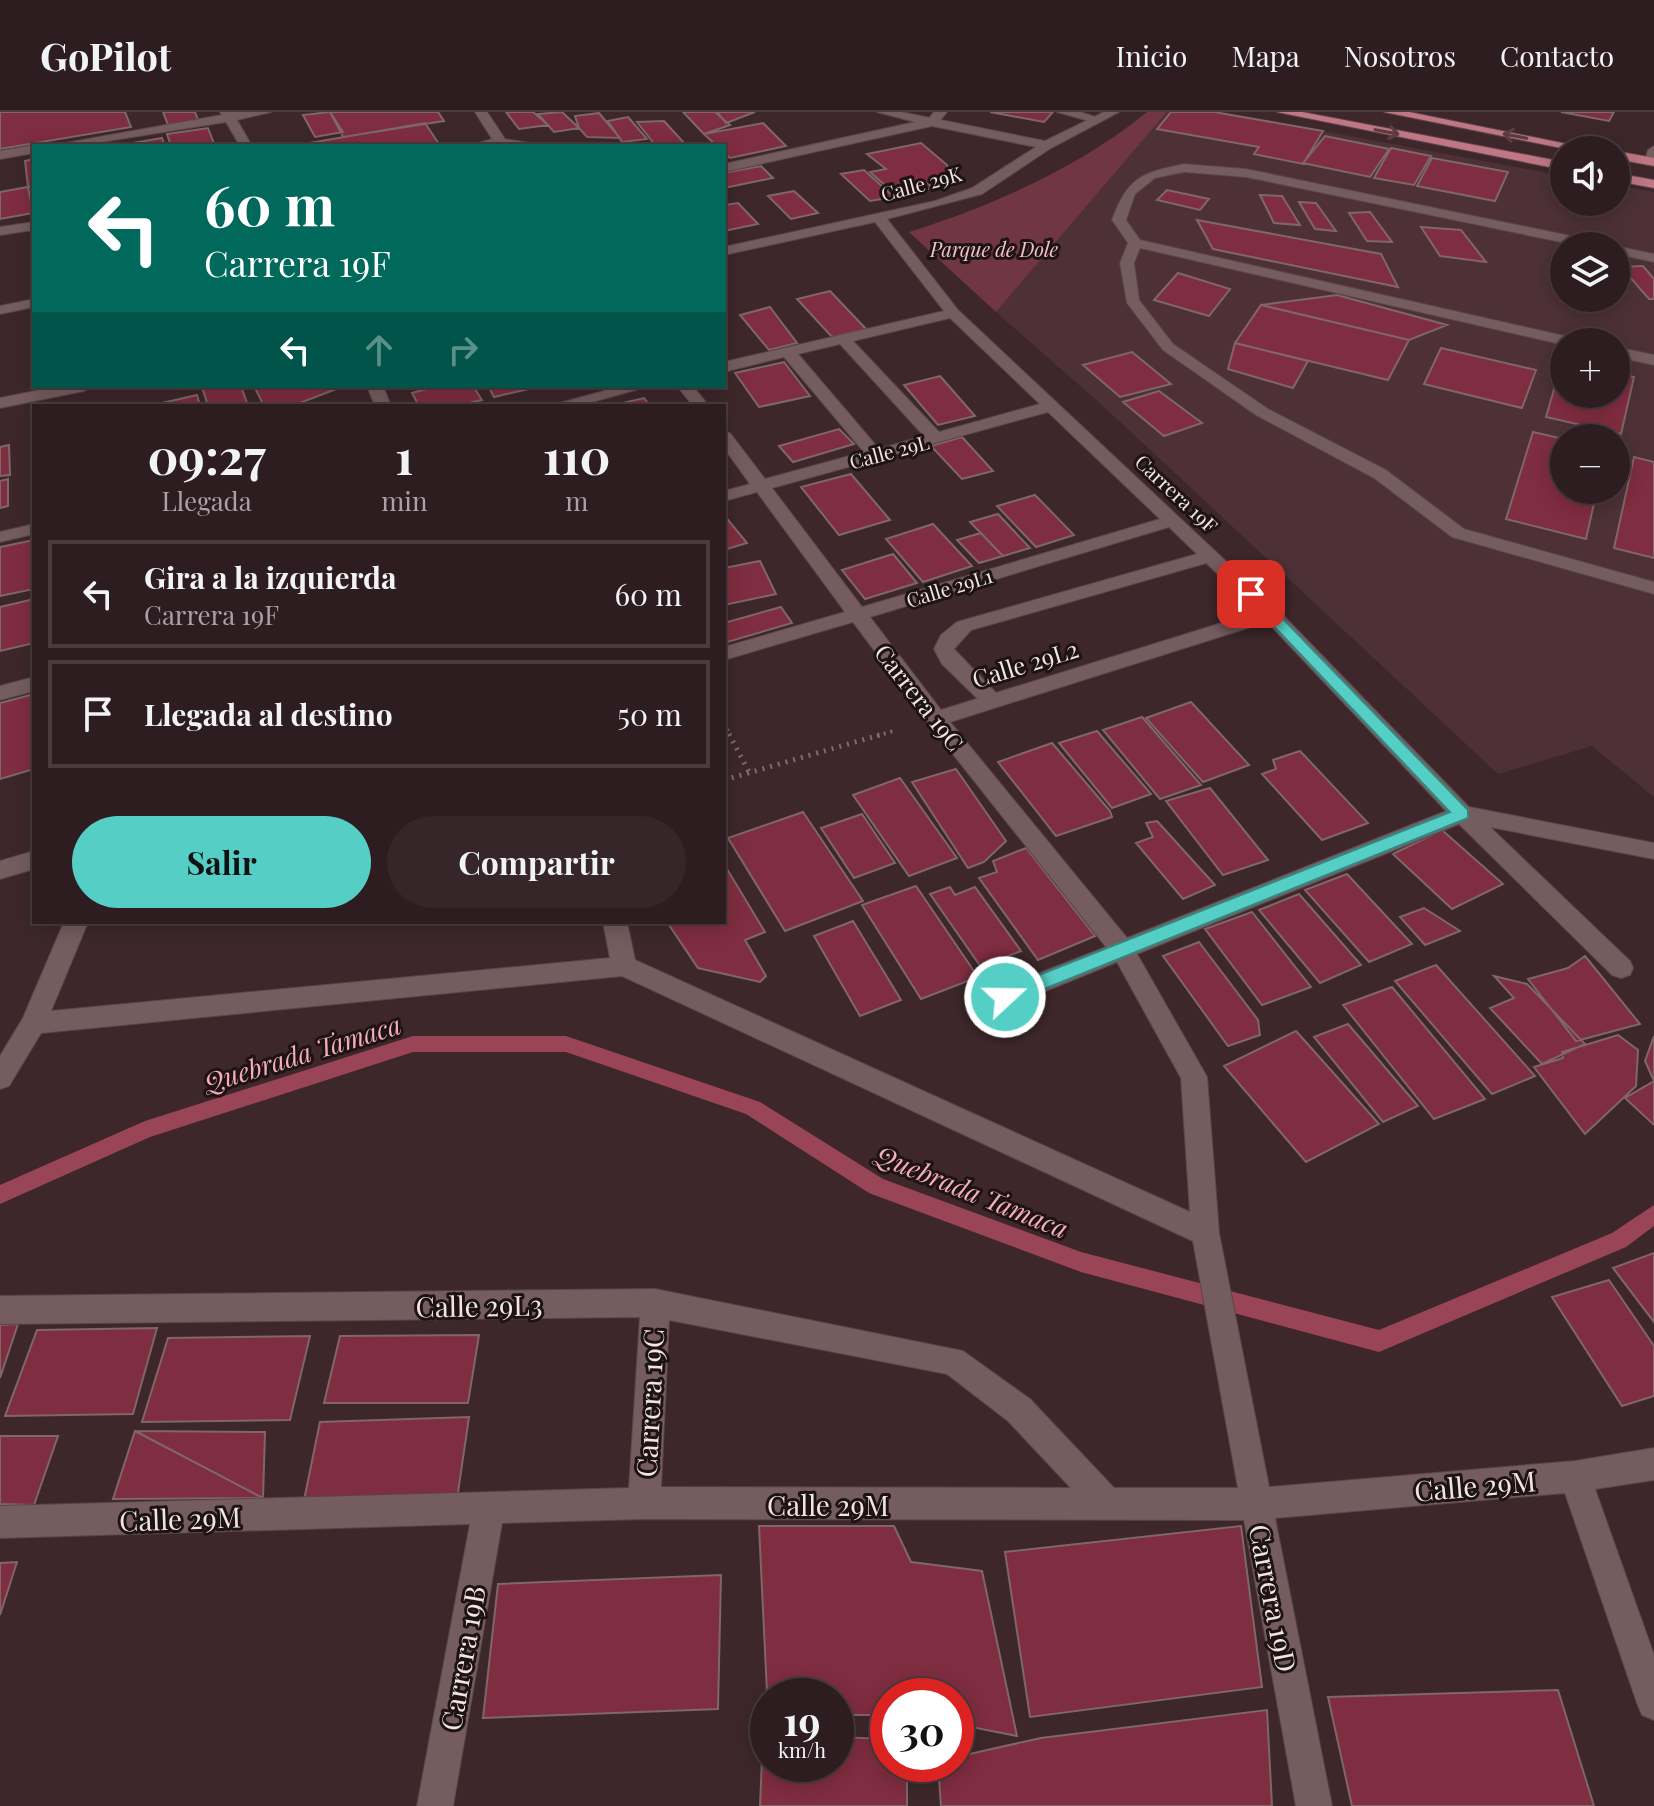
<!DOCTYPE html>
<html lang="es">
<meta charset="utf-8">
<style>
body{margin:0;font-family:"Playfair Display",serif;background:#362629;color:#f1f3f6;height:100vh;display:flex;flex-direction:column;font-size:30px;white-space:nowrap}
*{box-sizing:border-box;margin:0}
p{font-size:26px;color:#a7a2a5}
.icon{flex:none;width:44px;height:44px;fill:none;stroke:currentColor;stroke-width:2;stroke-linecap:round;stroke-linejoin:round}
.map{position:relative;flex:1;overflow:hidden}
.panel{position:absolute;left:32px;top:292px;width:694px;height:520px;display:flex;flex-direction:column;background:#2e1d20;border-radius:0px;box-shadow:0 4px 20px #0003,0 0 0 2px #493b3e}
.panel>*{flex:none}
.banner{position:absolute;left:32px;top:32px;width:694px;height:244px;border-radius:0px;box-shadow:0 4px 20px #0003,0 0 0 2px #493b3e;background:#00695c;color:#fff;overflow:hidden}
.fabs{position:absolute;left:1550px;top:24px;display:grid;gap:16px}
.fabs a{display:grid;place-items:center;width:80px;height:80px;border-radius:50%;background:#2e1d20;box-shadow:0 4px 20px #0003,0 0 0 2px #493b3e;font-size:40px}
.speed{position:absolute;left:750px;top:1566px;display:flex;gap:16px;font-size:40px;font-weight:700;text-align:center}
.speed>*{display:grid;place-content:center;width:104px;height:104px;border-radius:50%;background:#2e1d20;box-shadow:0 4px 20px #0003,0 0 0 2px #493b3e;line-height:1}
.speed small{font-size:20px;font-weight:400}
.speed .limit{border:12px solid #d22;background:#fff;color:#111}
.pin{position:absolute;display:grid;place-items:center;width:68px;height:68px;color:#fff;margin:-34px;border-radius:16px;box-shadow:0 4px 12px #0006}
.me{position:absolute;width:88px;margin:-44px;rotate:69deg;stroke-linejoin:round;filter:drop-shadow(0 0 6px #0008)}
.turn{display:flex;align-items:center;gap:28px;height:168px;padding:0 40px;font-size:36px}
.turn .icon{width:104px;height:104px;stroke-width:2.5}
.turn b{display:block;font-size:56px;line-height:68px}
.lanes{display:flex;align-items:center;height:76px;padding:0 40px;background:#0003;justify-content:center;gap:40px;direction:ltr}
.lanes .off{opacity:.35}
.eta{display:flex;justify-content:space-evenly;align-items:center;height:136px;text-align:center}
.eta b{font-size:48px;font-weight:700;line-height:56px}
.button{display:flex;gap:16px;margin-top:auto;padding:16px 40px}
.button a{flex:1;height:92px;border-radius:48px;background:#55cec5;color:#111;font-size:32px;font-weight:700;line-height:92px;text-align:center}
.button a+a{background:#362629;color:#f1f3f6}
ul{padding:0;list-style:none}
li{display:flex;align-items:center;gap:24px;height:108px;margin:0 16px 12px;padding:0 24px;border:4px solid #493b3e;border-radius:0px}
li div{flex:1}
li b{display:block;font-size:30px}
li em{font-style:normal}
header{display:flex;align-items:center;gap:48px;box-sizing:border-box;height:112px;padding:0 40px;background:#2e1d20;border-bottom:2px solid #493b3e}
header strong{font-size:38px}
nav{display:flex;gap:44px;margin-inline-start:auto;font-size:28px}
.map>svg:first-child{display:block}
</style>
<header>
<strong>GoPilot</strong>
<nav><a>Inicio</a><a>Mapa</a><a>Nosotros</a><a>Contacto</a></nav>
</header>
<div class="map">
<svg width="1654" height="1694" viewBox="0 0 1654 1694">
<rect width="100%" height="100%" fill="#3d272a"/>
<path fill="#4d3136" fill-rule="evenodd" d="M1167,0H1222L1564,64V90H1616V73L1654,80V685L1592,634L1498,662L1104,295L996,200ZM1564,134H1616V186H1564ZM1564,230H1616V282H1564ZM1564,326H1616V378H1564Z"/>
<path fill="#703642" d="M1147,0H1167L996,200L909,120C992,94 1080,55 1147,0Z"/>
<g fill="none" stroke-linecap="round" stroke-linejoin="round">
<path fill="#9a4557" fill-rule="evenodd" d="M413,924H566L760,990L883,1067L1081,1140L1379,1218L1612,1121L1654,1093V1114L1626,1135L1379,1240L1081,1160L869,1081L746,1002L566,940H413L150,1025L0,1092V1073L145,1009Z"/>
</g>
<path fill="#7f2d40" stroke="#7f6669" stroke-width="2" d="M0,0H125L131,15L0,37Z
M163,0H195L198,8L168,13Z
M330,0L343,20L315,25L303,3Z
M330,0H438L444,9L343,25Z
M506,0H533L548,13L519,17Z
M562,0L579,16L554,20L538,2Z
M683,0H715L730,13L704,22Z
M717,0H755L726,11Z
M990,0H1053L1044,10Z
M1171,0H1214L1323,19L1303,52L1254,42L1259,35L1157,17Z
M1561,0H1614L1609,9Z
M599,1L620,26L587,25L579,16L575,4Z
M628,5L647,27L622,30L608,9Z
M664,9L685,32L656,34L637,10Z
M425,11L439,32L292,34Z
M763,11L786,34L730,46L724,41V34H717L704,22Z
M208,16L215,34H171L167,22Z
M1325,24L1389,37L1370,65L1303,51Z
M162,26L165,34H116Z
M921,31L947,53L951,67L928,71L932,76L896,83L870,60L886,57L867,42Z
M1391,36L1431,44L1414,73L1374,66Z
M1432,46L1508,60L1495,89L1417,74Z
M34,47V74L28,75L25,49Z
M761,54L773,66L724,76V61Z
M864,58L894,85L870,89L841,62Z
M28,75L33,101L0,107V80Z
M1167,78L1209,87L1200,98L1157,88Z
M794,79L818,101L791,107L768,84Z
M1260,83L1282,84L1300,113L1274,111Z
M1299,90L1316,91L1336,119L1315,117Z
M738,91L758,112L724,119V93Z
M1370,100L1392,130L1367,129L1349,101Z
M1197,108L1381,142L1398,175L1213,137Z
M1421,115L1461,118L1486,150L1440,144Z
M1643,154L1654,167V187H1649L1621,155Z
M1178,161L1230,177L1209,204L1154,188Z
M830,179L866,217L832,225L797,187Z
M1337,183L1447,213L1409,228L1261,193Z
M1261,193L1409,228L1388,268L1235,231Z
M770,195L797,231L769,238L740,203Z
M1235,231L1308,249L1293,276L1228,257Z
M1441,236L1536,258L1522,296L1424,272Z
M1132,240L1171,272L1120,285L1083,253Z
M784,250L810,284L759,295L735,261Z
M1562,250L1564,282H1616V261L1634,265L1621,322L1546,305Z
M940,264L975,304L938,313L904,273Z
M241,274L248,294H208L202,275Z
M254,274H344L292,294H264Z
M437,274H473L482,288L455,294H419L412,281Z
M488,274H542L494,285Z
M1159,279L1202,311L1164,324L1123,290Z
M197,283L200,294H149Z
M644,286L650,294H610Z
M839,317L854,332L793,350L779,334Z
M1533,320L1564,327V378H1597L1586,427L1506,407Z
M962,325L993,359L962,367L931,334Z
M9,333L10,363L0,364V335Z
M1634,345L1654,350V446L1614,436Z
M851,362L890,408L839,423L801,375Z
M8,367V394L0,396V369Z
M1035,383L1074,423L1036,435L997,394Z
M998,402L1030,436L1003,444L970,410Z
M724,403L747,431L724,438Z
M933,412L972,454L923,470L886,427Z
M981,421L1003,444L979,451L957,428Z
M34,428V477L0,484V435Z
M893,442L917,471L865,487L842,458Z
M760,449L776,482L724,493V456Z
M34,487V531L0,539V495Z
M781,495L792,511L724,531V511Z
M34,582V657L0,667V591Z
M1191,590L1249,653L1203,670L1146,606Z
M1142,605L1201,673L1160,687L1103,618Z
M1097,619L1151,682L1112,696L1059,631Z
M1052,631L1110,699L1112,705L1056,724L998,650Z
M1300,639L1368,711L1322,728L1262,662L1276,657L1273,648Z
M956,657L1006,729L984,750L968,756L912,670Z
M900,666L957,746L909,764L853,683Z
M1210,676L1268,748L1223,763L1166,689Z
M803,700L863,789L785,819L728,726Z
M862,702L895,751L854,766L821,716Z
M1157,709L1215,773L1183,787L1136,731L1153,725L1146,711Z
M1442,718L1503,772L1452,797L1393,742Z
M1026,736L1095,824L1038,848L979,766L997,760L993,749Z
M724,752L765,820L745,828L766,864L760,870L698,856L667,810H724Z
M1347,762L1412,832L1369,850L1305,778Z
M916,774L978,865L921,887L862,793Z
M950,775L955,783L975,775L1021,839L981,855L930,782Z
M1299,782L1361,853L1320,871L1259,798Z
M1424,796L1460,819L1425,833L1400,805Z
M1252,800L1311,875L1262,893L1205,817Z
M853,809L901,888L860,904L814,824Z
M1199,830L1258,908L1260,923L1228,934L1163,844Z
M1585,844L1640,912L1576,929L1528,867L1568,856Z
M1436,853L1535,964L1492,982L1395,869Z
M1494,864L1527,872L1585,932L1542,952L1490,896L1514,886Z
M1392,875L1485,987L1434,1007L1343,893Z
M1348,912L1418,994L1383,1010L1314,925Z
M1296,919L1379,1012L1306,1050L1224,954Z
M1618,923L1638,938L1636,974L1585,1022L1534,955L1563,946L1562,940Z
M1654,924V1013L1625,986L1654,969L1645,949Z
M1654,1141V1210L1613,1156Z
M1609,1168L1654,1234V1284L1622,1294L1552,1185Z
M18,1212L0,1266V1213Z
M157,1216L133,1302L5,1304L37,1218Z
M479,1223L468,1291H324L340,1224Z
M310,1224L290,1308L142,1310L168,1226Z
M469,1305L457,1387L303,1393L320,1310Z
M135,1319L263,1386L113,1387Z
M135,1319L265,1320L263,1386Z
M0,1324H58L34,1393L0,1392Z
M759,1414H894L911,1450L982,1459L1017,1624L956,1612V1584H888V1603H836V1584H768V1602Z
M1241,1414L1262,1575L1030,1605L1005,1440Z
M17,1450L0,1503V1451Z
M721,1463L718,1597L483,1606L498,1472Z
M1558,1578L1594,1694H1352L1328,1585Z
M1267,1598L1272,1694H941L938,1652H956V1645L1041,1626Z
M763,1623H768V1652H836V1625L888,1627V1652H907V1694H760Z"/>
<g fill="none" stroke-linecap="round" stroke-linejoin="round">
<defs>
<path id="lane" d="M934,0H947L936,13H928L926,10Z
M1057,0H1080L1102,7L1096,11Z
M1184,52L1246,57L1605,131L1607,134H1580L1246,65L1184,60L1155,66L1135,82L1126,108L1140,128L1578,227L1581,230L1564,233L1140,136L1134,151L1139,188L1173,232L1268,297L1386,358L1464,417L1654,470V482L1452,425L1374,366L1256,303L1163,238L1127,191L1120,151L1128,131L1112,108C1128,65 1141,61 1184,52Z
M1615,134H1616L1654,142V150L1616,142Z
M1616,235L1654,243V253L1616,245Z
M1211,438L1220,444L1217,448L971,518L954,537L999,584L1002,589L999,594H985L942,552L934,537L941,523L957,510Z"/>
<path id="street" d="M220,0H271L237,8L252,34H240L226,10L77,34H48L222,3Z
M475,0H487L505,27L548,34H469L492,27Z
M877,0H901L1045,29L1104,0H1119L1051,36L982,82L887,107L958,198L1278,498L1469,695L1654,731V747L1490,715L1630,849L1633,856L1630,863L1621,866L1612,863L1459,712L1137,842L1207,965L1219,1121L1269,1375L1575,1349L1654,1336V1368L1595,1377L1654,1543V1608L1642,1603L1637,1591L1565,1381L1275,1406L1332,1694H1296L1244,1408L644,1407L502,1411L453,1694H417L470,1412L0,1426V1394L629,1376L640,1205L0,1212V1184L655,1177L963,1239L1030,1287L1114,1376H1238L1193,1129L622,864L41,921L9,974L0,977V944L23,906L64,810H88L51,899L610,846L603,810H627L635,848L1190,1100L1181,966L1117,850L1014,892L1005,895L996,892L993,885L996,878L1106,835L929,612L853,510L724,548V535L845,500L757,380L724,389V379L750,372L724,336V320L730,321L765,367L864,340L784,245L724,260V250L944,199L875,110L724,143V135L935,89L972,76L1036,35L932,14L724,60V52L915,10ZM950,206L1040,292L939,320L853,229ZM840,232L924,324L879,337L798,242ZM1048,300L1160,407L862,495L772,376ZM1169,415L1257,500L941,598L870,505ZM1267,510L1446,699L1127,826L950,610ZM669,1208L947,1262L1008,1309L1071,1376L661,1375Z
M34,33L37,34H34V41L0,47V39Z
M1654,34V51L1644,52L1648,38Z
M34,110V118L0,123V115Z
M34,187V195L0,202V194Z
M60,274H92L84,279L0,296V286Z
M367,274H383L391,294H375Z
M622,274H650L578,294H549Z
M677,274H693L709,294H693Z
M34,412V422L0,430V420Z
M34,565V579L0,588V574Z
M34,739V757L0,767V749Z"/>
<path id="primary" d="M1277,0H1302L1564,50V58Z
M1384,0H1409L1597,38H1571Z
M1616,39L1654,46V54L1616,47Z
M1616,61L1654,68V76L1616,69Z"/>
</defs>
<use href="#lane" stroke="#59464a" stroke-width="2"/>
<use href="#street" stroke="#59464a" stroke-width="2"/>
<use href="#primary" stroke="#59464a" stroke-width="2"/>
<path stroke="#7f6b6e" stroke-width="4" stroke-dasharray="2 5" stroke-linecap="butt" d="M724,611L730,624
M877,624L896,618"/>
<path stroke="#7f6b6e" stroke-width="5" stroke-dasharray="2 6" stroke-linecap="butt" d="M729,622L749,660
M724,668L883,622"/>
<use href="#lane" fill="#755c5f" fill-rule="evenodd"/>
<use href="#street" fill="#755c5f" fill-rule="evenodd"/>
<use href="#primary" fill="#c07683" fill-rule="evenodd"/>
</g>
<defs><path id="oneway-shaft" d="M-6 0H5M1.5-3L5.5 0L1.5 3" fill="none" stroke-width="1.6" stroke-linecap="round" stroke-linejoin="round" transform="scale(2)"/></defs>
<g stroke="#5e3b40">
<use href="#oneway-shaft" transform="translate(1387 20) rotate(11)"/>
<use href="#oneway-shaft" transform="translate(1515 24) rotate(-169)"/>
</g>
<path fill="#55cec5" stroke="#378680" stroke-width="2" d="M1246,479H1256L1468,698V706L1012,890H999V879L1450,700L1246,485Z"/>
<g text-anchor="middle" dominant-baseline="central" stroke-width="6" stroke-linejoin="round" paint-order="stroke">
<g font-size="20" fill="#f2e3e5" stroke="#1d1314">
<text transform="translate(921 71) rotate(-15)">Calle 29K</text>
<text transform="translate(889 339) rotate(-15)">Calle 29L</text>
<text transform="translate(1177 381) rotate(43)">Carrera 19F</text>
<text transform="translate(949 475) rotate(-17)">Calle 29L1</text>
</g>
<g font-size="20" font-style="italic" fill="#f2c0c7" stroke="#1d1314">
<text x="994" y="136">Parque de Dole</text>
</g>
<g font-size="24" fill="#f2e3e5" stroke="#1d1314">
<text transform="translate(1025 551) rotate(-17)">Calle 29L2</text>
<text transform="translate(920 585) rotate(52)">Carrera 19C</text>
</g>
<g font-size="26" font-style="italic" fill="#f7adb9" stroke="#1d1314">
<text transform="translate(302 941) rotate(-17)">Quebrada Tamaca</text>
<text transform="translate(972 1079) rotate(22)">Quebrada Tamaca</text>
</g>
<g font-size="28" fill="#f2e3e5" stroke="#1d1314">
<text transform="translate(479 1193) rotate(-1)">Calle 29L3</text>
<text transform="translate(649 1291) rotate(-87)">Carrera 19C</text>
<text transform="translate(1475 1373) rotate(-5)">Calle 29M</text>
<text x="828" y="1392">Calle 29M</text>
<text transform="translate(180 1406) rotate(-2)">Calle 29M</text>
<text transform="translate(1274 1486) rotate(79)">Carrera 19D</text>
<text transform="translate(462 1546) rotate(-80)">Carrera 19B</text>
</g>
</g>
</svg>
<div class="fabs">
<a><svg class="icon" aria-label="sound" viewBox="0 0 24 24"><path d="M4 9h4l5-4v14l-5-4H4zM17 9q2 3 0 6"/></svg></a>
<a><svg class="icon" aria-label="layers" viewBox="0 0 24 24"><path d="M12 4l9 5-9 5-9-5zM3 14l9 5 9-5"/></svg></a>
<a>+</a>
<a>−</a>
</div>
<div class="speed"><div>19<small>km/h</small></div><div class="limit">30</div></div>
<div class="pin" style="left:1251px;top:482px;background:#d93025"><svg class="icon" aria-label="arrive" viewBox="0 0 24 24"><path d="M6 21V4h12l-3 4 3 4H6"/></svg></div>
<svg class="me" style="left:1005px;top:885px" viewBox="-20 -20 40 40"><circle r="17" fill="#55cec5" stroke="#fff" stroke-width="3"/><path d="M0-11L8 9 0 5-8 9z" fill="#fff"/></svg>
<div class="banner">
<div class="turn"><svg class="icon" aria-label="left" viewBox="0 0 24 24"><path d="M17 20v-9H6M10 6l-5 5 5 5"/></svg><div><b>60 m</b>Carrera 19F</div></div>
<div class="lanes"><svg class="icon" aria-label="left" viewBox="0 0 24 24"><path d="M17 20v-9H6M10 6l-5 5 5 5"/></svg><svg class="icon off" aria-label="ahead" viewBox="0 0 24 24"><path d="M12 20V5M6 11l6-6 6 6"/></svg><svg class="icon off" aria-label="right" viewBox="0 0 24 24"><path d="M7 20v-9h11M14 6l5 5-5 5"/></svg></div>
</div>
<section class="panel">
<div class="eta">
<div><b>09:27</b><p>Llegada</p></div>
<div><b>1</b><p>min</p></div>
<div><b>110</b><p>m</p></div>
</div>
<ul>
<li><svg class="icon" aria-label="left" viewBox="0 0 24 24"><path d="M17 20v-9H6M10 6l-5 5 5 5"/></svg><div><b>Gira a la izquierda</b><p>Carrera 19F</p></div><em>60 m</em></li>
<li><svg class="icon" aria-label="arrive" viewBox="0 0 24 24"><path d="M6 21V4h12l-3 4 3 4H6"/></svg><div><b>Llegada al destino</b></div><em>50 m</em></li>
</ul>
<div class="button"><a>Salir</a><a>Compartir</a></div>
</section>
</div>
